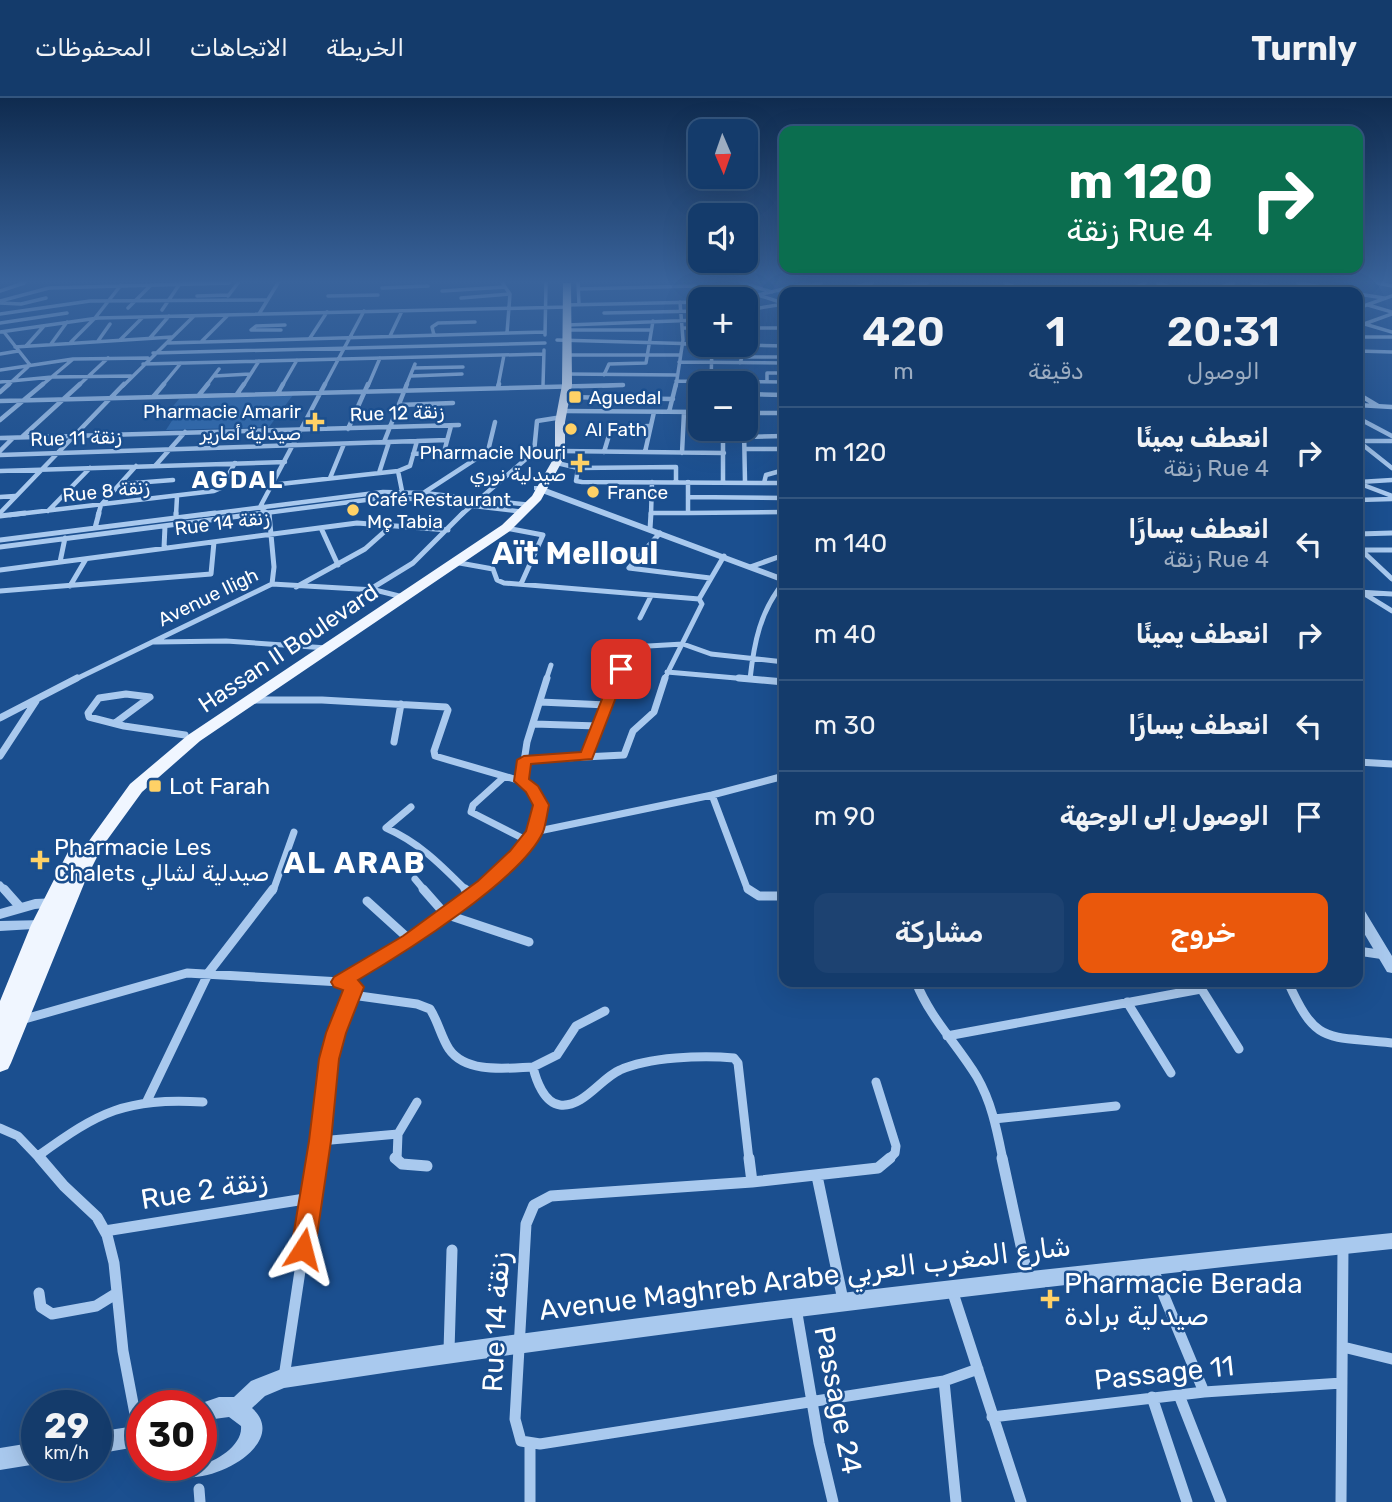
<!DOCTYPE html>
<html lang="ar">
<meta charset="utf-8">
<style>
body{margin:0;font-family:Rubik,Cairo,sans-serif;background:#1d4271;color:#f1f3f6;direction:rtl;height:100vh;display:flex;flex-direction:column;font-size:26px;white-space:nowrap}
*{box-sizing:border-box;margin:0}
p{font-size:23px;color:#9dadc1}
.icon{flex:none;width:38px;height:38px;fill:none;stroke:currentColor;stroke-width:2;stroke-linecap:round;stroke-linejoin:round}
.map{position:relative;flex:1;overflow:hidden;direction:ltr}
.sheet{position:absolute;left:779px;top:189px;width:584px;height:700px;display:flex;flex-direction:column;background:#143b6b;border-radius:14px;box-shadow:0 7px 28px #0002,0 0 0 2px #33557e;direction:rtl}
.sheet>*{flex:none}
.hud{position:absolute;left:779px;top:28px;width:584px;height:147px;border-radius:14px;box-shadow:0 7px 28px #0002,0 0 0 2px #33557e;direction:rtl;background:#0b6e4f;color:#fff;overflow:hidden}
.needle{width:46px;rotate:178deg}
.controls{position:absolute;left:688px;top:21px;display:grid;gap:14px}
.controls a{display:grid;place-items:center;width:70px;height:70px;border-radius:14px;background:#143b6b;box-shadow:0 7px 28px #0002,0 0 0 2px #33557e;font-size:35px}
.speed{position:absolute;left:21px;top:1292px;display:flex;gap:14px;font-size:35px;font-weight:700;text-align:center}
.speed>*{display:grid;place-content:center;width:91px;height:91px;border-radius:50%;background:#143b6b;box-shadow:0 7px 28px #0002,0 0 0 2px #33557e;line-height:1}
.speed small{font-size:18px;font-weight:400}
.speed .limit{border:10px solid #d22;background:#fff;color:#111}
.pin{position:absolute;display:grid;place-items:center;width:60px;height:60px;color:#fff;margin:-30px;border-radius:14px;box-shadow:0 4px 10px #0006}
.me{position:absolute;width:77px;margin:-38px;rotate:9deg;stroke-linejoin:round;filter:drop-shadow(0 0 5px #0008)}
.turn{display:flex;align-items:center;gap:24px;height:147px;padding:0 35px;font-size:32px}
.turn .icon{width:91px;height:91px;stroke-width:2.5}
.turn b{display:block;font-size:49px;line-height:60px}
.eta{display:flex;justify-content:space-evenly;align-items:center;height:119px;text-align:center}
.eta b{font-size:42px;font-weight:600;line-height:49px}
.cta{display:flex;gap:14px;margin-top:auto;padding:14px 35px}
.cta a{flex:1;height:80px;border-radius:14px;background:#ea580c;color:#fff;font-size:28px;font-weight:600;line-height:80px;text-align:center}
.cta a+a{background:#1d4271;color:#f1f3f6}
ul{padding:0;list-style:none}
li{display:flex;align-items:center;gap:21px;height:91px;padding:0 35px;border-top:2px solid #33557e}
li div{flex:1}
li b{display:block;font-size:26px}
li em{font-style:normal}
header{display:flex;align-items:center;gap:42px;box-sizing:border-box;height:98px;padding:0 35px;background:#143b6b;border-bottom:2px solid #33557e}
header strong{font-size:33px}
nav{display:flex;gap:38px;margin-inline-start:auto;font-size:24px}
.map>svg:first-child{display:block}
</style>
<header>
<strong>Turnly</strong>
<nav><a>الخريطة</a><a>الاتجاهات</a><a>المحفوظات</a></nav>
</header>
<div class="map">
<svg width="1392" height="1404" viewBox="0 0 1392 1404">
<rect width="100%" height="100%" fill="#1b4f8f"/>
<path fill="#2e69ad" d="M293,297L269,329L166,332L173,321L163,320L179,301Z"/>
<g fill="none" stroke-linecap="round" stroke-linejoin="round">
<path stroke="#a9c9ee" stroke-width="2.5" d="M700,189H736L742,200"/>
<path stroke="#a9c9ee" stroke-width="3.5" d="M578,185L579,206
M742,185L772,194
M1005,185L1027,194
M1158,185L1185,194
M1252,185L1276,190L1265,194
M1298,185L1350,194
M1378,185L1392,188
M863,187L878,194
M920,187L940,194
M804,189L821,185
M382,190L428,188
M1276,190L1299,194
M579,191L695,188
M0,193L24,185
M442,193L505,189
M833,194L872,185
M909,194L898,189L927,185
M944,194L980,189
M1059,194L1071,190L1093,194
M1124,194L1145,185
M1206,194L1233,185
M1358,196L1384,200
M758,197L783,205
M197,198L229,197
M228,198L238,185
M328,198L378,197
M461,200L510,196L503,186
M702,201L745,200L809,185
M0,203L49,190L229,185
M0,205L21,206L46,200
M565,207L700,204
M1368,207L1392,214
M128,210L150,188
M1358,210L1392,198
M162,212L179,187
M746,212L784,206
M604,215L700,213
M0,216L90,203L267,202
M259,216L278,185
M746,221L758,219L755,211
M1358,224L1392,234
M0,225L67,215
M1364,226L1392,216
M567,227L700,222
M682,230H700
M746,230H784
M281,232H251L256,228L285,227
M567,232H651
M0,234L98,220L567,209
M4,234L30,267
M507,235L510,196
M434,237L432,229L438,225L475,224
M545,237L546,185
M390,238L402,213
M1358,239H1392
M150,240L169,218
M310,240L327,214
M121,241L143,219
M557,242L700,246
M98,243L110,226
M202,243L228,217
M71,244L95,220L121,187
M167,245L545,234
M51,246L67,224
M27,247L44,228
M735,247L784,248
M15,249L172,239
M1358,253L1392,254
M153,255L545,245
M0,256L18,253
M566,257H679
M679,264L784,265
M740,265L742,259H784
M143,266L544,256
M414,270L463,269
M0,272L73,261L148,260
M567,276L677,277
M604,277L609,266L646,265L653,223
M214,278L250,276
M411,278L462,276
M676,283L784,284
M0,284L52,279L131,278
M711,284L712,247
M767,284V275H784
M7,288L30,267
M41,288L72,262
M78,288L108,260
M123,288L194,218
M162,288L181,265
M206,288L219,271
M243,288L259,263
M282,288L297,262
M324,288L364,213
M368,288L380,260
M406,288L415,266
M498,288L504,257
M543,288L544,252
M603,288L623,287
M676,288L683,242L680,204"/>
<path stroke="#a9c9ee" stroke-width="4.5" d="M498,289L499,286
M0,294L9,286
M278,295L283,286
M237,296L244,286
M746,296L784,297
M1358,296L1378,308
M199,297L208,286
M153,299L164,286
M565,299L673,301
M0,303L623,287
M399,307L453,305
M1358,307L1392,309
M564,313L700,314
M669,314L676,286
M746,315H784
M1358,320L1392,338
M0,322L43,286
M348,331L368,286
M744,331L745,384
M22,339L80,286
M745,339L784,338
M0,340L459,327
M1358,343L1392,370
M1359,343H1392
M384,344L407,286
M746,351H784
M0,353L13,340
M488,353L495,324
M561,353L724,355
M604,354L610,334L614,330L649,328
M645,354L654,314
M682,355L684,314
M413,356L444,354L451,328
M0,357L447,342
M557,365L578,370L676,369V384
M155,368L185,334
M578,370L576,383L582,384L784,385
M0,373L285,364
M379,375L389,344
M330,380L344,346
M688,384V415L784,414
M723,384V334L744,332
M1359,384L1392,382
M764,385L766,377L784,372
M1358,385L1392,398
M121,386L173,382
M271,387L398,373
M402,393L398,373L410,368L417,343
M425,394L488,353L444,354
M0,399L15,398
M688,399L784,400
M1358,402L1392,401
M48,413L90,370
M0,415L124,286
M651,415H688
M10,417L214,393L221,390L235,365
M98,417L101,407L136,368
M176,417L177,399
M201,417L383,394L424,395L531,407
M250,417L381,400L415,401L524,414
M269,417L260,409L325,286
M461,417L534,354L537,323L556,320
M651,417L652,384"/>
<path stroke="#a9c9ee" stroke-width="5" d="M0,418L25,415
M176,420V415
M95,430L99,415
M321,430L338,467
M506,430L543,437L521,486
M650,431L651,415
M660,435L629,470L710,480
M1358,436L1392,435
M0,442L215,415
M0,449L264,415
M1358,449L1392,481
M164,450L165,428
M1362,452H1392
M60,464L65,440
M454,464L493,471L497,482L504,485L699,501
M750,469L784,457
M0,472L357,425L448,432
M272,486L375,492L403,499
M70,488L86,461
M296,489L365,451L392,427
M369,492L413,465L463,415
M0,493L211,476L214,444
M1358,494L1392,496
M1363,495L1392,513
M640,520L651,498
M155,544L226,543L327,550
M667,574L759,582
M750,581C754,545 760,513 784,484
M74,582L272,486L274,469L269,415
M546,582L551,567
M616,582L631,549L683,546L711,556L784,564
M664,582L702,506L699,501L724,458"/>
<path stroke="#a9c9ee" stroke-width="7" d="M739,580L784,584
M253,602H322L446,609L448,612L434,653L435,658L521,683
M540,604L607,607
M0,620L77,580
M115,625L150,599L126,596L99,600L88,615L89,619L124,628L185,637
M534,626L598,628
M394,644L401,606
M0,658L36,603
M587,658L617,580
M524,662L624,657L633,633L654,614L665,580
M1358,664L1392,666
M504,679L473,707L471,714L528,743
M712,697L747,790L751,793
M411,709L386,730C420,745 441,767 467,793
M534,734L712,697L784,678
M415,781L425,793
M0,787L5,793
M273,793L294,734
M479,793C508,768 571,717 521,683L527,644L547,580"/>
<path stroke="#a9c9ee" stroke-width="9" d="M4,791L20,809
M423,791L445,816L529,844
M465,791L471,797
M748,791L759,798H784
M367,803L410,842
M1358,853L1385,857
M342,883L418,836L481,791
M916,884C930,920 957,946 977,979C992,1005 997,1033 1003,1062
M1197,884L1239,951
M1288,884C1317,949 1327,937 1392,945
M1127,904L1171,975
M605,913L576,928L557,957L533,969C536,982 544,1005 560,1007C583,1010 601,980 620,972C648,959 703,957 734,960L738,965L749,1062
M21,922L187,875L341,884L354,887L352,897L417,906L430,911C438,923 441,939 449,951C466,976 507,970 533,969
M947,938L1201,891
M876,984L896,1048L895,1055L888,1062
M147,1003L209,874L273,791
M994,1021L1116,1008
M0,1030L18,1038L41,1062
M320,1043L398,1036
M38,1058C100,1013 125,1000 203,1004
M317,1062L329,961L336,935L352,897
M397,1062L398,1036L417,1004"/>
<path stroke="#a9c9ee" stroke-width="11" d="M40,1060L64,1088L97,1119L107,1137L114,1165L123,1253L139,1337
M395,1060L402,1066L427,1068
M749,1060L752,1084
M890,1060L878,1070L752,1084L551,1098L534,1107L526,1126L515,1321L521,1343L540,1346L944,1283L978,1271
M1002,1060L1028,1180
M817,1078L843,1202
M105,1133L311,1100
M1152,1169L1204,1294
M952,1192L1021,1404
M39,1195L41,1209L52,1216L96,1208L117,1195
M796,1210L819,1345L833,1404
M1343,1249L1392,1261
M449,1253L452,1152
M284,1279L317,1060
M944,1283L956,1404
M1179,1297L1221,1404
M1152,1299L1187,1404
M992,1319L1204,1294L1342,1285
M530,1346V1404
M199,1391L200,1404
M1341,1404L1343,1149"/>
<path fill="#a9c9ee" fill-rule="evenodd" d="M534,388H540L784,479V485L534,392Z
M59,800L64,802L66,805L64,808L35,811L0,821V811L35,801Z
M1358,808L1363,810L1392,858V875L1387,874L1358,825Z
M45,822L50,824L52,827L50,830L0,833V823Z
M1392,1135V1151C1022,1190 652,1234 284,1290L265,1298L252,1310C297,1350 184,1404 160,1367C173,1366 187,1369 200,1367C216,1364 243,1347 241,1328L229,1319L214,1321L201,1326V1307H196L219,1299H234L251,1283L284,1270C652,1214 1022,1172 1392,1135Z
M142,1327V1348L96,1356V1334Z
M37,1344V1366L0,1372V1350Z"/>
<path fill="#f0f6ff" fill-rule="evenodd" d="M563,185H571L572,287L565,324V358L541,402L510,433L200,643L142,694L102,749L86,781L11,965L8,971L0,974V903L31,827L68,754H81L130,686L188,637L502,427L532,398L555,358V324L562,287Z"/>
</g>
<linearGradient id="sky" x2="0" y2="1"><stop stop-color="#0f2b4f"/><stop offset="0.48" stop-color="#39639b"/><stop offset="1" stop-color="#39639b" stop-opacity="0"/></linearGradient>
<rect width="1392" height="382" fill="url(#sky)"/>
<path fill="#ea580c" stroke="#983908" stroke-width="2" d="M621,567L627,571L592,661L531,666L529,681L538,688L549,707C547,716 546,726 543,734C522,781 404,855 358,882L364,889L346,935L339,961L331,1043L315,1151L312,1159L303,1162L295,1159L291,1151L309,1043L319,961L326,935L343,892L334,889L331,884L334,879L403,838L478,783L510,753L526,733L533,707L526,694L514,683L517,662L524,658L581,654L614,571Z"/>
<g fill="#ffd166" stroke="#1b4f8f" stroke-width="2.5">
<rect x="568" y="292" width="14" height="14" rx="3.5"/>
<path d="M311.5 313.5h7v7h7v7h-7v7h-7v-7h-7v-7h7z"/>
<circle cx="571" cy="331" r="7"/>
<path d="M576.5 354.5h7v7h7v7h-7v7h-7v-7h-7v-7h7z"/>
<circle cx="593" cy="394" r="7"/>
<circle cx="353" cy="412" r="7"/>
<rect x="148" y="681" width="14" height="14" rx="3.5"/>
<path d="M36.5 751.5h7v7h7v7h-7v7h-7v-7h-7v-7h7z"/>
<path d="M1046.5 1190.5h7v7h7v7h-7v7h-7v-7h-7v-7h7z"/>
</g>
<g text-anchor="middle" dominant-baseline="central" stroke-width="5" stroke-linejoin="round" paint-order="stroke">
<g font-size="19" fill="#fff" stroke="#1b4f8f" text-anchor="start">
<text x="589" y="299">Aguedal</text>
<text x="301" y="313" text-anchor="end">Pharmacie Amarir<tspan x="301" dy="22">صيدلية أمارير</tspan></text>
<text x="585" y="331">Al Fath</text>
<text x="566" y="354" text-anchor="end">Pharmacie Nouri<tspan x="566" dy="22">صيدلية نوري</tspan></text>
<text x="607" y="394">France</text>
<text x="367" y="401">Café Restaurant<tspan x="367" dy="22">Mç Tabia</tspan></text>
</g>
<g font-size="19" fill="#fff" stroke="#1b4f8f">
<text transform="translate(397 315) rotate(-2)">Rue 12 زنقة</text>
<text transform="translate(76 340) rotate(-2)">Rue 11 زنقة</text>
<text transform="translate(106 393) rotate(-6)">Rue 8 زنقة</text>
<text transform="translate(222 425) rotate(-7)">Rue 14 زنقة</text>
<text transform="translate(208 499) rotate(-26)">Avenue Iligh</text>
</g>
<g font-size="23" fill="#fff" stroke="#1b4f8f">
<text transform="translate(288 550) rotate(-34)">Hassan II Boulevard</text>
</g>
<g font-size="23" fill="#fff" stroke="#1b4f8f" text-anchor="start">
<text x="169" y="688">Lot Farah</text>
<text x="54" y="749">Pharmacie Les<tspan x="54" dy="26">Chalets صيدلية لشالي</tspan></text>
</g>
<g font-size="24" font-weight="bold" letter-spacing="2" fill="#fff" stroke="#1b4f8f">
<text x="238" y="382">AGDAL</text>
</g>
<g font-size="28" fill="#fff" stroke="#1b4f8f">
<text transform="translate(204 1092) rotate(-9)">Rue 2 زنقة</text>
<text transform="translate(805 1180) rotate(-7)">Avenue Maghreb Arabe شارع المغرب العربي</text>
<text transform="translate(496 1224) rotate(-87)">Rue 14 زنقة</text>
<text transform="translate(1164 1275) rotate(-6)">Passage 11</text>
<text transform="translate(838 1302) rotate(79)">Passage 24</text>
</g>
<g font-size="28" fill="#fff" stroke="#1b4f8f" text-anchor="start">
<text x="1064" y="1185">Pharmacie Berada<tspan x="1064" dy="32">صيدلية برادة</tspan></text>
</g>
<g font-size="30" font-weight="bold" letter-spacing="2" fill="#fff" stroke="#1b4f8f">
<text x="355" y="765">AL ARAB</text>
</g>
<g font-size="32" font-weight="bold" fill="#fff" stroke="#1b4f8f">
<text x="575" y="455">Aït Melloul</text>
</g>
</g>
</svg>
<div class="controls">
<a><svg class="needle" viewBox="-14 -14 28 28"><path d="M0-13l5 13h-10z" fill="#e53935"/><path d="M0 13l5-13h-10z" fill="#9dadc1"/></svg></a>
<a><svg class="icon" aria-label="sound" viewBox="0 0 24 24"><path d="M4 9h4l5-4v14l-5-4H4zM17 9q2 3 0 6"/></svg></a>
<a>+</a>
<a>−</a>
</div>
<div class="speed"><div>29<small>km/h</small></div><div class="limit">30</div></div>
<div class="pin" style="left:621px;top:571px;background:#d93025"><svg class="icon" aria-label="arrive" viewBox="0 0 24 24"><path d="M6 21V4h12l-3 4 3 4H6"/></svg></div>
<svg class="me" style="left:303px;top:1151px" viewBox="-20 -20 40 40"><path d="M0-17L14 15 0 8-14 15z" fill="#ea580c" stroke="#fff" stroke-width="4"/></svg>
<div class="hud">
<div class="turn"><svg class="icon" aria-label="right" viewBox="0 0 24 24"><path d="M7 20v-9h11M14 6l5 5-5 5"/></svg><div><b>120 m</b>Rue 4 زنقة</div></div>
</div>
<section class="sheet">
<div class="eta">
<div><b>20:31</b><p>الوصول</p></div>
<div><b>1</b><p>دقيقة</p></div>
<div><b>420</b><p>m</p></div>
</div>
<ul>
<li><svg class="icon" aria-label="right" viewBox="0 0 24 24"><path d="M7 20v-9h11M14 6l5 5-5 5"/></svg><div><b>انعطف يمينًا</b><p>Rue 4 زنقة</p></div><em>120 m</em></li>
<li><svg class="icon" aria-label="left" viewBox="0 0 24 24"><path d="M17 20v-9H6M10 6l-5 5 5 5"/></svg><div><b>انعطف يسارًا</b><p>Rue 4 زنقة</p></div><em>140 m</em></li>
<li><svg class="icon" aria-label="right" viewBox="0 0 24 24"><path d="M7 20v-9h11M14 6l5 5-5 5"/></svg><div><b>انعطف يمينًا</b></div><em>40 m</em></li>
<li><svg class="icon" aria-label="left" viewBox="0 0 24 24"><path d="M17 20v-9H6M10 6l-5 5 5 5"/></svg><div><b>انعطف يسارًا</b></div><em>30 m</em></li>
<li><svg class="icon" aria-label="arrive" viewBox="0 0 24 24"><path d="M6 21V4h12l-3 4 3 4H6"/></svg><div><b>الوصول إلى الوجهة</b></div><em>90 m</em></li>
</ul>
<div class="cta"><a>خروج</a><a>مشاركة</a></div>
</section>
</div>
